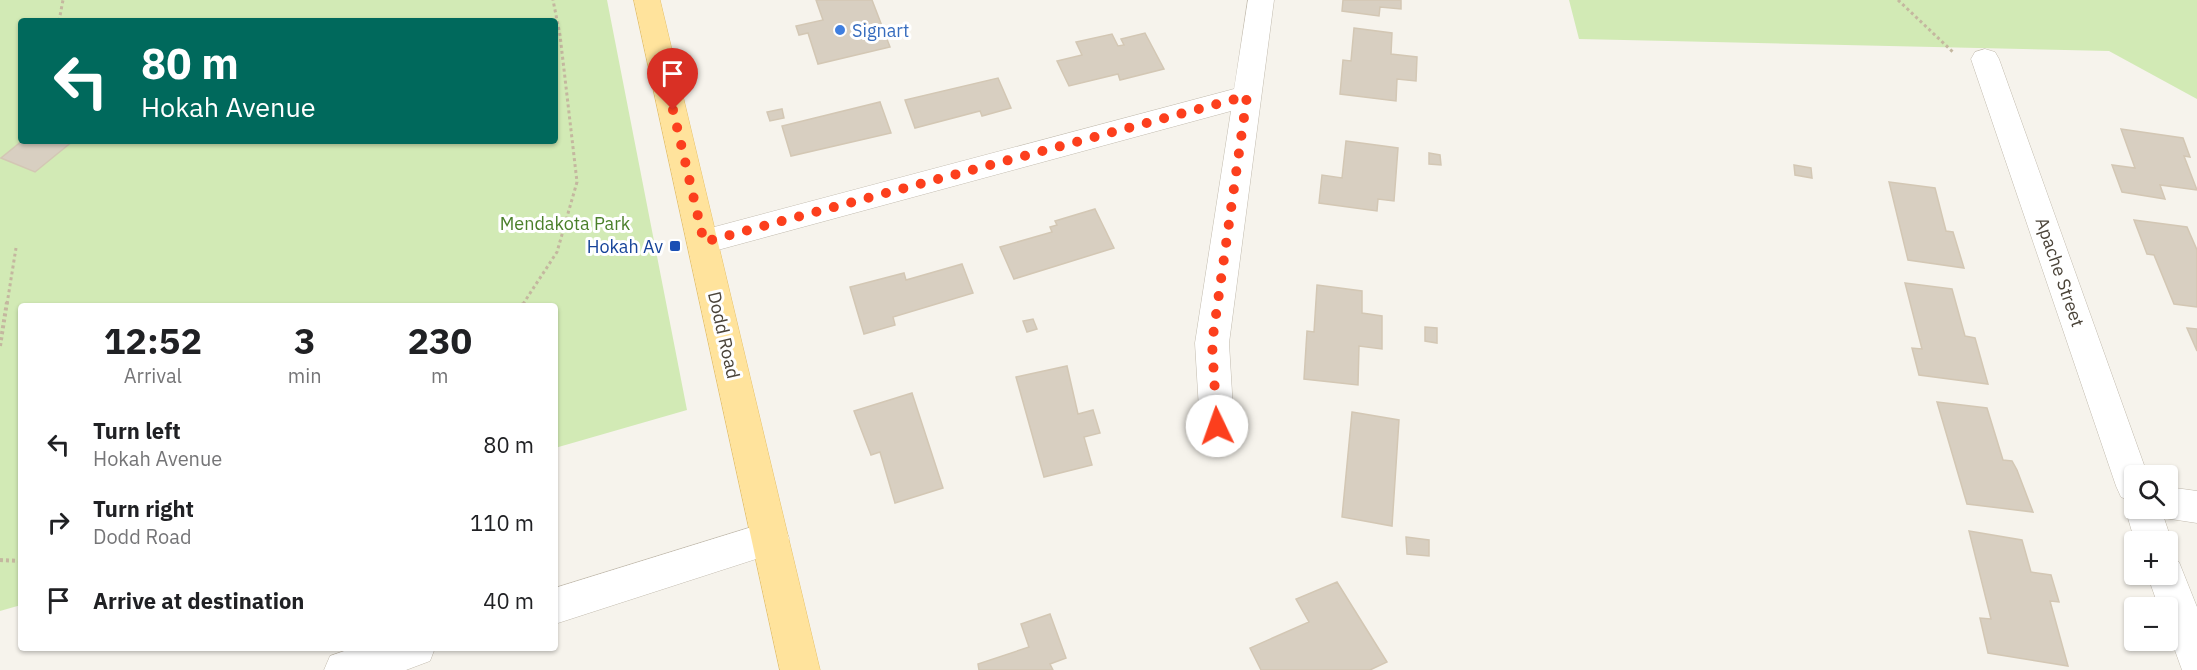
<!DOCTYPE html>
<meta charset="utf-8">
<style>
body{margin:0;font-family:"IBM Plex Sans",sans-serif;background:#f2f2f2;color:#202124;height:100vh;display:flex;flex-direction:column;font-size:22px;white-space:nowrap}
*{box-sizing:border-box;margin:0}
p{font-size:20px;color:#757577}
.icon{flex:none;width:33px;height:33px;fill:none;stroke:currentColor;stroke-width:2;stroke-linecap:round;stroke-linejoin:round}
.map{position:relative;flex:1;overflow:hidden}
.sheet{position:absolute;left:18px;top:303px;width:540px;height:348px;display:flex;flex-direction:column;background:#fff;border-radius:6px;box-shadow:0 2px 4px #0004}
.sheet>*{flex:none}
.banner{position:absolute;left:18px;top:18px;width:540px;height:126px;border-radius:6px;box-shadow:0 2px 4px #0004;background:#00695c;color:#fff;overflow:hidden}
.fabs{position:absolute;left:2124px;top:465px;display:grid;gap:12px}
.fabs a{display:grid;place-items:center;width:54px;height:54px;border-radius:6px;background:#fff;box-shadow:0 2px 4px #0004;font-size:30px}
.pin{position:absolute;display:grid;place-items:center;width:51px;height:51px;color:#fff;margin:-62px -26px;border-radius:50% 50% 50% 0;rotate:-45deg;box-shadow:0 0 6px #0007}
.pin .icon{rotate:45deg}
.me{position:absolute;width:66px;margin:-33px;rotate:357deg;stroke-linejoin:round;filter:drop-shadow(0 0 4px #0008)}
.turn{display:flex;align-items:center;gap:21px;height:126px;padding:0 24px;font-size:27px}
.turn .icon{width:78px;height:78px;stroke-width:2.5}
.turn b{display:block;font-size:42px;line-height:51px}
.eta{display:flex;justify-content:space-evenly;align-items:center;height:102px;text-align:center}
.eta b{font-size:36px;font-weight:700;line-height:42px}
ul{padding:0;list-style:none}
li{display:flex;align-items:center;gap:18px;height:78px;padding:0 24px}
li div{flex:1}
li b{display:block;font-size:22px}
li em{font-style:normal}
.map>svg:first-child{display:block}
</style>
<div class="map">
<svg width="2197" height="670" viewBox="0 0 2197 670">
<rect width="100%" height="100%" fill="#f6f3ec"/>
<path fill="#d2eab5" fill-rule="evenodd" d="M0,0H607L687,410L555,448V306H21V605L0,611ZM21,21H555V141H21Z
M1569,0H2197V99L2109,51L1579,39Z"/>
<path fill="#d8cfc1" stroke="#d3c7b4" stroke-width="1.5" d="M816,0H872L890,47L818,64L808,33L799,35L796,26L823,20Z
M1343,0H1401V9L1380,7L1379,16L1342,11Z
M1354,28L1392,33L1391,54L1417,57L1416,81L1397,79L1396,101L1340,94L1343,60L1351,61Z
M1145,33L1164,69L1120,80L1118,74L1069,86L1057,61L1082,55L1076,42L1112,34L1118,46L1124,45L1121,39Z
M998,78L1011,108L982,116L980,111L915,128L905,100Z
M880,102L891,133L791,156L782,126Z
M782,109L784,118L770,121L767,112Z
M2121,129L2183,138L2190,157L2184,156L2197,190L2160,185L2165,199L2122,192L2112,165L2135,168Z
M22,141H73L35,172L1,158Z
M1346,141L1398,148L1394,201L1378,199L1377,211L1319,203L1322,175L1342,178Z
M1429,153L1440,155L1441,165L1429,164Z
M1794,165L1811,168L1812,178L1795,175Z
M1889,182L1935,188L1946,231L1953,232L1964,268L1908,260Z
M1095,209L1114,248L1014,279L1000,247L1052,232L1050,227L1057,225L1055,221Z
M2134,220L2187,227L2197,250V307L2174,304L2154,255L2147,254Z
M962,264L973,293L893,317L895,325L864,334L850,287L904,273L906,280Z
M1905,283L1952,289L1965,336L1975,338L1988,384L1919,375L1912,348L1922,349Z
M1317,285L1362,291V313L1382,316V349L1359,346L1358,385L1304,379L1307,331L1314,332Z
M1033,319L1037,329L1027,332L1023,321Z
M1425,327L1437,328V343L1425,341Z
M2187,328L2197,329V351Z
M1067,366L1078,414L1093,410L1100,433L1084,437L1092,465L1044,477L1016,377Z
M912,393L943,488L895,503L880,452L871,455L854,411Z
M1937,402L1987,408L2003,460L2012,461L2017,470L2033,512L1967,504Z
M1352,412L1399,420L1392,526L1342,517Z
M1969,531L2022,540L2031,572L2051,575L2059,602L2050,601L2068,666L1988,653L1980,618L1991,619Z
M1406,537L1429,540V556L1407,554Z
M1337,582L1387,662L1370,670H1261L1250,648L1309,622L1296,599Z
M1050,614L1066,658L1050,664L1053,670H979L978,664L1029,647L1021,624Z"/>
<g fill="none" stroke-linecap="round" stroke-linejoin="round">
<defs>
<path id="minor" d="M1248,0H1274L1229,343L1234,426L1229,437L1217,441L1205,437L1200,426L1195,343L1231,111L703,254L692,251L687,242L692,233L703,230L1234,89Z
M1985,49L1995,52L1999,59L2148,476H2134V508H2168V487L2197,491V523L2164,518L2172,542L2168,553V542H2135L2125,508L2128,500L2121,497L2116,486L1971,59L1975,52Z
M771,521L784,526L789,538L784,550L555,624V588Z
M2168,557L2179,562L2197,607V670H2182L2168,631V608H2159L2147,574H2168Z
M353,648H435L430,661L406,670H324L330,656Z"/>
<path id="major" d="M634,0H660L820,670H780Z"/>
</defs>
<use href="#minor" stroke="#c2bbae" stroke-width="1"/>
<use href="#major" stroke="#e6c16a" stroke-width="1"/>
<path stroke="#c4b79f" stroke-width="3" stroke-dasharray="3 3" stroke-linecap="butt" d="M1898,0L1954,53
M59,21L63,0
M7,304L16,248
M523,304L557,252L577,182L560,35L553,0"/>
<path stroke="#c4b79f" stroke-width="4" stroke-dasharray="3 3" stroke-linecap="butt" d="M521,306L524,302
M0,346L7,302
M0,560L21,561"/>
<use href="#minor" fill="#fff" fill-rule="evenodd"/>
<use href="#major" fill="#ffe39c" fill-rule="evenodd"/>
</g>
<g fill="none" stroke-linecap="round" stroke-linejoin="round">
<path stroke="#fc3f1d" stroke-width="10" stroke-dasharray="0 18" d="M673,110L704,242L1247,96L1212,343L1217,426"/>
</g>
<circle fill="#3f7fe0" stroke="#fff" stroke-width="2" cx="840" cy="30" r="6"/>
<rect fill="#1a4fb4" stroke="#fff" stroke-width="2" x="669" y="240" width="12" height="12" rx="3"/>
<g text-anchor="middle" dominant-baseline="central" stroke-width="6" stroke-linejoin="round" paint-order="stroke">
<g font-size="18" fill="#366cbe" stroke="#fff" text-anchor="start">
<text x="852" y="30">Signart</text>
</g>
<g font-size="18" fill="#4a7f2a" stroke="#fff">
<text x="565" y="223">Mendakota Park</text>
</g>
<g font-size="18" fill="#164399" stroke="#fff" text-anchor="end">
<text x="663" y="246">Hokah Av</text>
</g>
<g font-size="18" fill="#4b4439" stroke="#fff">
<text transform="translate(2060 272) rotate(71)">Apache Street</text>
<text transform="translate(724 335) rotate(77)">Dodd Road</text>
</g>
</g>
</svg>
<div class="fabs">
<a><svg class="icon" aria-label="search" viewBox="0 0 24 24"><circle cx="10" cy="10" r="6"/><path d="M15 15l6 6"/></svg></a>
<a>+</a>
<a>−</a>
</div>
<div class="pin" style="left:673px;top:110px;background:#d93025"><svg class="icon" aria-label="arrive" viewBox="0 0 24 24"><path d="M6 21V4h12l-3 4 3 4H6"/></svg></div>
<svg class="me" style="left:1217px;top:426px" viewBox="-20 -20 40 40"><circle r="19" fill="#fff"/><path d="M0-13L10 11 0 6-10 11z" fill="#fc3f1d"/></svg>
<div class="banner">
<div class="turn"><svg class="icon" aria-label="left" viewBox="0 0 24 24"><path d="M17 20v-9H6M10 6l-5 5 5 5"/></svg><div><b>80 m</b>Hokah Avenue</div></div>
</div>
<section class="sheet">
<div class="eta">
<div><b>12:52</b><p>Arrival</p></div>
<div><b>3</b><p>min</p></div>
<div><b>230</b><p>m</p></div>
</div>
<ul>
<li><svg class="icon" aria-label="left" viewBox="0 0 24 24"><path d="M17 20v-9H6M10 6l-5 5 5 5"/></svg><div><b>Turn left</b><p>Hokah Avenue</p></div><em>80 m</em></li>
<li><svg class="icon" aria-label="right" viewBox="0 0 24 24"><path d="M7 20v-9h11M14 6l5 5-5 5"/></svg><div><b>Turn right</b><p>Dodd Road</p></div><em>110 m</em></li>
<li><svg class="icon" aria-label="arrive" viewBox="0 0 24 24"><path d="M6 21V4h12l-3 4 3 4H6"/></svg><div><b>Arrive at destination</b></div><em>40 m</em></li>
</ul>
</section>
</div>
